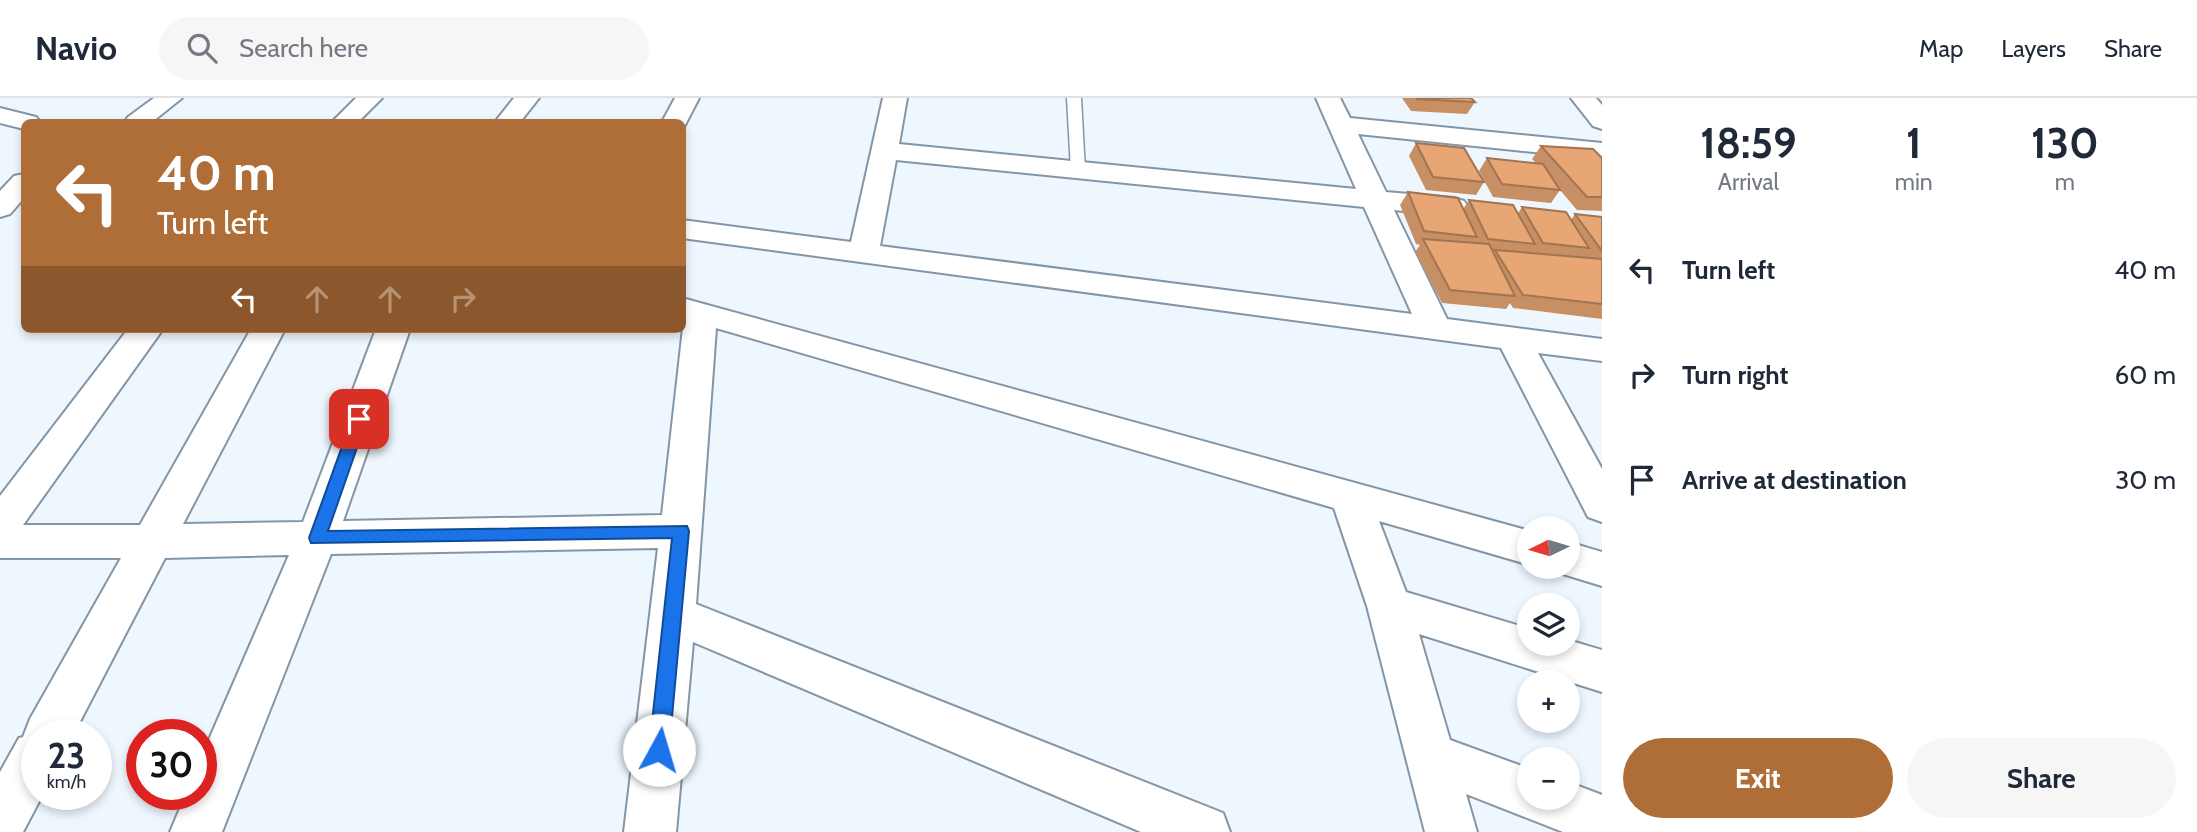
<!DOCTYPE html>
<meta charset="utf-8">
<style>
body{margin:0;font-family:Cabin,sans-serif;background:#f6f6f7;color:#1f2937;height:100vh;display:flex;flex-direction:column;font-size:26px;white-space:nowrap}
*{box-sizing:border-box;margin:0}
p{font-size:23px;color:#747a83}
.icon{flex:none;width:38px;height:38px;fill:none;stroke:currentColor;stroke-width:2;stroke-linecap:round;stroke-linejoin:round}
.map{position:relative;flex:1;overflow:hidden}
.sheet{display:flex;flex-direction:column;background:#fff;width:595px}
.sheet>*{flex:none}
.top-card{position:absolute;left:21px;top:21px;width:665px;height:214px;border-radius:10px;box-shadow:0 4px 10px #0003;background:#af6d38;color:#fff;overflow:hidden}
.needle{width:46px;rotate:265deg}
.tools{position:absolute;left:1517px;top:418px;display:grid;gap:14px}
.tools a{display:grid;place-items:center;width:63px;height:63px;border-radius:50%;background:#fff;box-shadow:0 4px 10px #0003;font-size:35px}
.speed{position:absolute;left:21px;top:621px;display:flex;gap:14px;font-size:35px;font-weight:700;text-align:center}
.speed>*{display:grid;place-content:center;width:91px;height:91px;border-radius:50%;background:#fff;box-shadow:0 4px 10px #0003;line-height:1}
.speed small{font-size:18px;font-weight:400}
.speed .limit{border:10px solid #d22;background:#fff;color:#111}
.pin{position:absolute;display:grid;place-items:center;width:60px;height:60px;color:#fff;margin:-30px;border-radius:14px;box-shadow:0 4px 10px #0006}
.me{position:absolute;width:77px;margin:-38px;rotate:6deg;stroke-linejoin:round;filter:drop-shadow(0 0 5px #0008)}
.turn{display:flex;align-items:center;gap:24px;height:147px;padding:0 21px;font-size:32px}
.turn .icon{width:91px;height:91px;stroke-width:2.5}
.turn b{display:block;font-size:49px;line-height:60px}
.lanes{display:flex;align-items:center;height:66px;padding:0 21px;background:#0003;justify-content:center;gap:35px;direction:ltr}
.lanes .off{opacity:.35}
.eta{display:flex;justify-content:space-evenly;align-items:center;height:119px;text-align:center}
.eta b{font-size:42px;font-weight:700;line-height:49px}
.action{display:flex;gap:14px;margin-top:auto;padding:14px 21px}
.action a{flex:1;height:80px;border-radius:42px;background:#af6d38;color:#fff;font-size:28px;font-weight:700;line-height:80px;text-align:center}
.action a+a{background:#f6f6f7;color:#1f2937}
ul{padding:0;list-style:none}
li{display:flex;align-items:center;gap:21px;height:105px;padding:0 21px}
li div{flex:1}
li b{display:block;font-size:26px}
li em{font-style:normal}
header{display:flex;align-items:center;gap:42px;box-sizing:border-box;height:98px;padding:0 35px;background:#fff;border-bottom:2px solid #e0e1e3}
header strong{font-size:33px}
nav{display:flex;gap:38px;margin-inline-start:auto;font-size:24px}
.search{width:490px;height:63px;background:#f6f6f7;display:flex;align-items:center;gap:18px;box-sizing:border-box;padding:0 24px;border-radius:38px;color:#747a83;font-size:26px}
main{display:flex;flex:1;min-height:0}
.map>svg:first-child{display:block}
</style>
<header>
<strong>Navio</strong>
<div class="search"><svg class="icon" aria-label="search" viewBox="0 0 24 24"><circle cx="10" cy="10" r="6"/><path d="M15 15l6 6"/></svg>Search here</div>
<nav><a>Map</a><a>Layers</a><a>Share</a></nav>
</header>
<main>
<div class="map">
<svg width="1602" height="734" viewBox="0 0 1602 734">
<rect width="100%" height="100%" fill="#eef6fe"/>
<g fill="none" stroke-linecap="round" stroke-linejoin="round">
<defs>
<path id="lane" d="M1067,0H1081L1085,72L1078,76L1071,72Z"/>
<path id="street" d="M154,0H182L152,24H125L128,19Z
M356,0H382L358,24H332Z
M514,0H539L520,24H495Z
M675,0H699L684,29L682,24H662Z
M883,0H907L899,46L1356,91L1316,0H1340L1350,20L1602,45V61L1358,36L1386,94L1454,100L1464,103L1468,109L1464,115L1454,118L1394,112L1447,221L1602,241V263L1538,255L1602,371V424L1588,419L1501,250L682,140V122L851,144ZM896,62L1364,109L1412,216L880,148Z
M1571,0H1596L1602,7V31L1593,28Z
M0,10L36,19L40,24H24V31L0,25Z
M24,76V100L10,116L0,119V93L14,78Z
M682,200L1530,433V467L1379,423L1406,494L1530,531V546H1568V542L1602,552V594L1419,536L1450,642L1530,671V700H1568V684L1602,697V734H1563L1466,696L1477,734H1425L1367,508L1334,410L716,230L696,506L1223,715L1230,734H1141L693,544L676,734H624L658,450L331,456L222,734H170L186,696H201V660L289,457L165,460L73,637H37V696H43L23,734H0V674L19,640L23,639L30,621L121,460H0V398L128,231H163L23,427H140L251,231H285L183,426L303,424L376,231H410L343,423L662,417L684,221Z
M1568,444L1602,454V488L1553,473L1551,469H1568Z"/>
</defs>
<use href="#lane" stroke="#8296a8" stroke-width="3"/>
<use href="#street" stroke="#8296a8" stroke-width="4"/>
<use href="#lane" fill="#fff" fill-rule="evenodd"/>
<use href="#street" fill="#fff" fill-rule="evenodd"/>
</g>
<path fill="#c78f64" d="M1402,0H1471L1475,4L1467,16L1411,13Z
M1416,45L1484,84L1476,97L1426,92L1409,58Z
M1541,48L1602,60V113L1577,112L1560,92L1551,105L1493,99L1479,73L1487,60L1536,65L1532,61Z
M1408,94L1463,111L1469,102L1518,115L1522,109L1571,122L1575,116L1602,119V221L1513,210L1510,205L1506,211L1442,205L1415,154L1420,147L1416,146L1400,107Z"/>
<path fill="#e7a674" stroke="#a27451" stroke-width="2" d="M1416,0H1471L1475,4L1417,1Z
M1416,45L1464,50L1484,84L1433,79Z
M1541,48L1593,51L1602,60V99H1587Z
M1487,60L1543,66L1560,92L1502,86Z
M1408,94L1458,100L1477,139L1424,133Z
M1469,102L1513,107L1535,146L1488,141Z
M1522,109L1566,114L1589,150L1543,145Z
M1575,116L1602,119V153Z
M1423,141L1489,146L1515,198L1450,192Z
M1495,152L1602,161V206L1523,197Z"/>
<path fill="#1a73e8" stroke="#114b97" stroke-width="2" d="M359,316L367,321L328,433L687,428L689,433L669,652L666,659L659,662L652,659L649,652L672,440L311,445L309,440L352,321Z"/>
</svg>
<div class="tools">
<a><svg class="needle" viewBox="-14 -14 28 28"><path d="M0-13l5 13h-10z" fill="#e53935"/><path d="M0 13l5-13h-10z" fill="#747a83"/></svg></a>
<a><svg class="icon" aria-label="layers" viewBox="0 0 24 24"><path d="M12 4l9 5-9 5-9-5zM3 14l9 5 9-5"/></svg></a>
<a>+</a>
<a>−</a>
</div>
<div class="speed"><div>23<small>km/h</small></div><div class="limit">30</div></div>
<div class="pin" style="left:359px;top:321px;background:#d93025"><svg class="icon" aria-label="arrive" viewBox="0 0 24 24"><path d="M6 21V4h12l-3 4 3 4H6"/></svg></div>
<svg class="me" style="left:659px;top:652px" viewBox="-20 -20 40 40"><circle r="19" fill="#fff"/><path d="M0-13L10 11 0 6-10 11z" fill="#1a73e8"/></svg>
<div class="top-card">
<div class="turn"><svg class="icon" aria-label="left" viewBox="0 0 24 24"><path d="M17 20v-9H6M10 6l-5 5 5 5"/></svg><div><b>40 m</b>Turn left</div></div>
<div class="lanes"><svg class="icon" aria-label="left" viewBox="0 0 24 24"><path d="M17 20v-9H6M10 6l-5 5 5 5"/></svg><svg class="icon off" aria-label="ahead" viewBox="0 0 24 24"><path d="M12 20V5M6 11l6-6 6 6"/></svg><svg class="icon off" aria-label="ahead" viewBox="0 0 24 24"><path d="M12 20V5M6 11l6-6 6 6"/></svg><svg class="icon off" aria-label="right" viewBox="0 0 24 24"><path d="M7 20v-9h11M14 6l5 5-5 5"/></svg></div>
</div>
</div>
<section class="sheet">
<div class="eta">
<div><b>18:59</b><p>Arrival</p></div>
<div><b>1</b><p>min</p></div>
<div><b>130</b><p>m</p></div>
</div>
<ul>
<li><svg class="icon" aria-label="left" viewBox="0 0 24 24"><path d="M17 20v-9H6M10 6l-5 5 5 5"/></svg><div><b>Turn left</b></div><em>40 m</em></li>
<li><svg class="icon" aria-label="right" viewBox="0 0 24 24"><path d="M7 20v-9h11M14 6l5 5-5 5"/></svg><div><b>Turn right</b></div><em>60 m</em></li>
<li><svg class="icon" aria-label="arrive" viewBox="0 0 24 24"><path d="M6 21V4h12l-3 4 3 4H6"/></svg><div><b>Arrive at destination</b></div><em>30 m</em></li>
</ul>
<div class="action"><a>Exit</a><a>Share</a></div>
</section>
</main>
